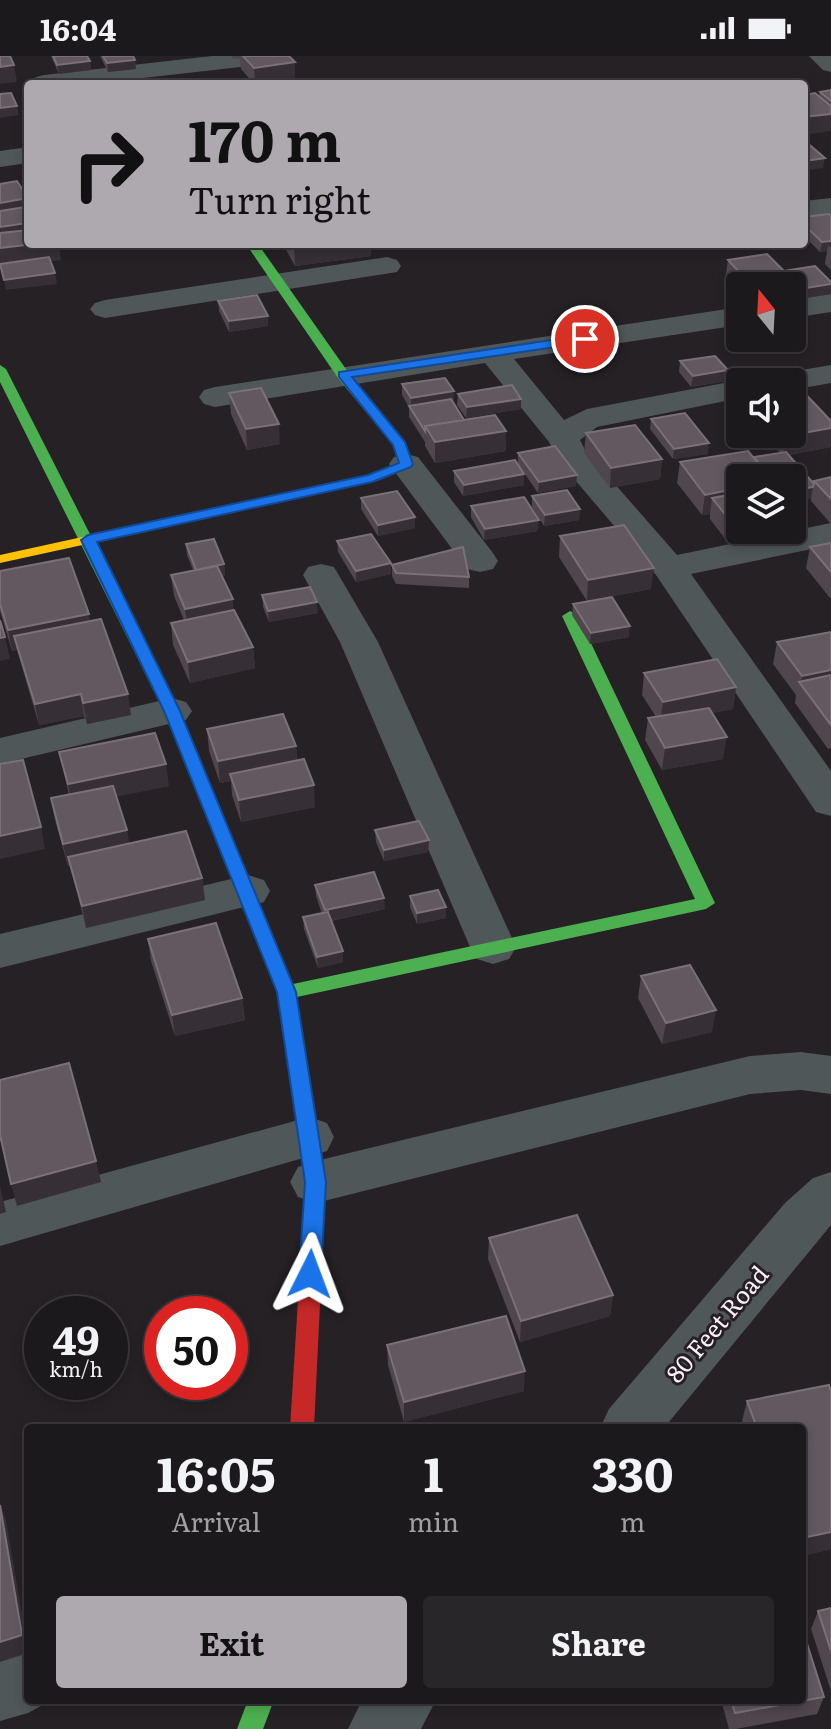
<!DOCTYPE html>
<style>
body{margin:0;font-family:Literata,serif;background:#292629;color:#f1f3f6;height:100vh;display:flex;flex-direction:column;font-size:30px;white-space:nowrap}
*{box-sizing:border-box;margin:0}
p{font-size:26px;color:#a0a0a3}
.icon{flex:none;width:44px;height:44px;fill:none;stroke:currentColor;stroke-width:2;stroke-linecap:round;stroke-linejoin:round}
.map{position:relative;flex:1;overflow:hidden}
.panel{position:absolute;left:24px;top:1368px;width:782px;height:280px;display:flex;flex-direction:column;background:#1c191c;border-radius:8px;box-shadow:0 4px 12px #0003,0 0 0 2px #3a383b}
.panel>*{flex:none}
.top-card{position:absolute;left:24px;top:24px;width:784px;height:168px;border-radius:8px;box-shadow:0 4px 12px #0003,0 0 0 2px #3a383b;background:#aea9ae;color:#111;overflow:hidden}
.needle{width:52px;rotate:342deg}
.fabs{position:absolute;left:726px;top:216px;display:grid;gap:16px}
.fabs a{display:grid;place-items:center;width:80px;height:80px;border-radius:8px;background:#1c191c;box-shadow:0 4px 12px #0003,0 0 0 2px #3a383b;font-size:40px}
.speed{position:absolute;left:24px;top:1240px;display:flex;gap:16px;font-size:40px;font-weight:700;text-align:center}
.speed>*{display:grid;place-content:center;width:104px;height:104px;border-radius:50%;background:#1c191c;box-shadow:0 4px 12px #0003,0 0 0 2px #3a383b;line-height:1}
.speed small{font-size:20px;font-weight:400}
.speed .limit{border:12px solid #d22;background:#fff;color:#111}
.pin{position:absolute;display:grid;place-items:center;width:68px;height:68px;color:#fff;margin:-34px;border:4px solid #fff;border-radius:50%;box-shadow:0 2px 8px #0007}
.me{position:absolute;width:88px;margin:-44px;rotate:3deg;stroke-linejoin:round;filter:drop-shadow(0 0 6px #0008)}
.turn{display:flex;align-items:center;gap:28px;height:168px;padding:0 32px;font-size:36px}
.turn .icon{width:104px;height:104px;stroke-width:2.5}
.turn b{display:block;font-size:56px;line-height:68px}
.eta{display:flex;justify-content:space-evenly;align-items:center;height:136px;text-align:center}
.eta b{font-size:48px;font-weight:700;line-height:56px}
.button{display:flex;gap:16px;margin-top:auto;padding:16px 32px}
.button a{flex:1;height:92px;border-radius:8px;background:#aea9ae;color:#111;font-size:32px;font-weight:700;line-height:92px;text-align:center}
.button a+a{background:#292629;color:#f1f3f6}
.status{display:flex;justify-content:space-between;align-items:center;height:56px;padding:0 40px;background:#1c191c;direction:ltr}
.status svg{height:22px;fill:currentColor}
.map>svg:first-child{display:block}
</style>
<div class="status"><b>16:04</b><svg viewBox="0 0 49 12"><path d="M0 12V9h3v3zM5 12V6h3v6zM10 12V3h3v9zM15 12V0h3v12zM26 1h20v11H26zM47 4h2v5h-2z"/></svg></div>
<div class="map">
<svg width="831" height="1673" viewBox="0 0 831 1673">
<rect width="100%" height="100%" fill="#252125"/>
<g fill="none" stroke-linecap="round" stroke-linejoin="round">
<path fill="#4f5758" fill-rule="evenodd" d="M212,0H287L283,5L275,7L90,28L32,26L36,21L44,19Z
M809,0H831V16L823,14Z
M28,91V107L0,111V95Z
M831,142V158L804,161V145Z
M387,201L397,204L401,210L397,216L105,262L95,259L90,253L95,247L105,244Z
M831,238V256L792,262V244Z
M740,251V269L514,303L564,364L587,353L740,324L750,326H740V342L597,371L580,384L585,394L677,499L831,467V489L691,518L831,715V760L816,756L656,519L558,404L549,386L485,307L215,351L204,348L199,341L204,334L215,331Z
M831,309V327L792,334V326H767L772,319Z
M406,398L418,401L493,497L498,505L493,513L480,516L467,513L389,408L394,401Z
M321,508L334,511L378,586L516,891L509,903L493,908L477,903L470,891L340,586L303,519L308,511Z
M172,642L186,646L192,655L186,664L0,708V682Z
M248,819L264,824L270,835L264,846L0,912V878Z
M801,996L831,1000V1038L801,1034L750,1038L316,1147L298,1141L290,1126L298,1111L316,1105L750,1000Z
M309,1061L327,1067L334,1081L327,1095L0,1190V1146Z
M831,1116V1169L664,1372H600L609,1353L785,1147L813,1122Z
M28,1593V1644H52L28,1657L0,1665V1601Z
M362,1644H436L421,1673H348Z"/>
<path fill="#4caf50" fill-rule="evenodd" d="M246,188H258L348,316L405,385L413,408L411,411L377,425L292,441V435L368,419L399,406L393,389L338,322Z
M0,309L6,313L180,655L293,928L695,843L562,560L570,555L578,560L715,847L706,853L297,941L326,1126L321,1228L318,1235L310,1237L302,1235L299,1228L306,1126L277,936L164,655L0,326Z
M248,1644H274L263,1673H237Z"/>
<path fill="#ffc107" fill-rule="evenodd" d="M297,434L304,438L302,441L0,507V499Z"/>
<path fill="#c62828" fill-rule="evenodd" d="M310,1219L318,1221L321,1228L314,1372H290L299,1228L302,1221Z"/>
</g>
<path fill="#4f464e" d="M51,0H87L90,5L91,14L59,18Z
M100,0H133L135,4L136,13L108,16Z
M231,0H289L295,24L265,28H254L241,13L240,3H234Z
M831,34V75L819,40L820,36Z
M831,160V214L825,208L827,195L820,196L804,180V161Z
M283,188H371V200L295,210Z
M728,204L831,226V238L798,243L794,238L793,246L792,230H740V239L725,224Z
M218,245L268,260V270L229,276L219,255Z
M680,305L728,314L727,325L691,331L679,316Z
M402,328L454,335V346L464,364L506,375V395L435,407L425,390V386L409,361V351L402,339Z
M229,337L280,388L247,394L231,358Z
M458,338L521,353L466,362L457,349Z
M831,361V391L789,399L814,428V425L831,421V468L811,445V442L792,446V422H740V474H791V477L729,488L710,463V458L702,459L677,427L680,406L754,402L780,397L764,378H792L829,364Z
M651,363L708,398L673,403L650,373Z
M586,377L662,403L660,423L610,432L584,397Z
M518,397L577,419L576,430L538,437L518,408Z
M454,415L524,418V429L463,440L454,426Z
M532,440L580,453L579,464L544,470L532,451Z
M361,442L415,472L378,480L361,453Z
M471,450L538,475L484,484L471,461Z
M560,480L651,533L587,545L559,501Z
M337,485L391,507V518L356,526L338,496Z
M831,487V542H830L806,512L810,491Z
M186,488L224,508L225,520H222L233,554L253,591L255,612L190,627L173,589L171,567L184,564L174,540L171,519L193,514L187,499Z
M392,509L469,521V532L396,528L392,520Z
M0,515L90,566L131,659L87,668L84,660L39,669L17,594L12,595L0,555Z
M262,539L318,557L269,566L263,551Z
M573,548L629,581L590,588L572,559Z
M831,576V692L828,693L795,647L796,639L773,608L777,586Z
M644,617L736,631L733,653L712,657L723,703L662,714L645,684L648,662L656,661L642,639Z
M207,673L296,690L297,705L315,751L241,766L232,739L231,725L220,727L209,695Z
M59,696L169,730L116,740L129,788L202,822L205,844L86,872L70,809L68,810L55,764L51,742L69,739Z
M375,774L429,784L428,796L384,805L376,786Z
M315,829L385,853L331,865L343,906L318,912L304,873L303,861L322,858L316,840Z
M410,840L446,862L417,868L410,851Z
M148,883L242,942L245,964L175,980L151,905Z
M641,920L712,976L662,988L638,942Z
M489,1182L613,1239L610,1260L520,1286L488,1203Z
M387,1289L524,1335L404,1366L388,1309Z
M831,1335V1493L802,1500V1372H744L742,1365L747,1345Z
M831,1552V1635L811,1573L818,1555Z
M824,1641L817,1658L736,1673H729L721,1644H802Z"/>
<path fill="#362f36" d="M135,4L136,13L108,16L107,7Z
M90,5L91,14L59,18L57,9Z
M295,6V24L265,28H255L254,12Z
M14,9L17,26L0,28V11Z
M17,50L19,59L0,62V52Z
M831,58V75L804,79V61Z
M825,102L823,112L804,115V105Z
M28,142V161L0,167V147Z
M28,167V186L0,190V171Z
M831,185V192L828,189L827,195L820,196L822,186Z
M34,188H59L61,204L0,212V192Z
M316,188H371V200L295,210L294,191Z
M55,217L57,228L6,234L4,224Z
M796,227L793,246H792V230H776Z
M831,228V238L798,243L800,233Z
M268,260V270L229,276V265Z
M728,314L727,325L691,331L693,320Z
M454,335V346L411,353V342Z
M521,343V353L466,362L467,351Z
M279,368L280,388L247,394L246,373Z
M831,372V391L783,400L787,380Z
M506,375V395L435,407V386Z
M709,387L708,398L673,403L674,393Z
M662,403L660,423L610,432L611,412Z
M524,418V429L463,440L464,429Z
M577,419L576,430L538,437L539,426Z
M813,431L811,442L792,446V435Z
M740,432V453L712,442L710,458L702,459L705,439Z
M580,453L579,464L544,470L545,459Z
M415,461V472L378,480V469Z
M539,464L538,475L484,484L485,473Z
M740,465V474H791V477L729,488L732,467Z
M391,507V518L356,526V515Z
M224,508L225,520L197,525L196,514Z
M654,512L651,533L587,545L588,524Z
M233,543L234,565L188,574L185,553Z
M317,546L318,557L269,566L268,555Z
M89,558L92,579L14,580L17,594L12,595L8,574Z
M630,570L629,581L590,588L591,577Z
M5,581L10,603L0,605V582Z
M253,591L255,612L190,627L188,606Z
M831,614V635L801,628L802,620Z
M736,631L733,653L660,668L663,646Z
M81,638L84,660L39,669L35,648Z
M128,638L131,659L87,668L83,647Z
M727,681L723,703L662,714L665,692Z
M296,690L297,712L230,718L231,725L220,727L218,705Z
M166,708L169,730L72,750L68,728Z
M314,729L315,751L241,766L239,744Z
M41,771L45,793L0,803V780Z
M127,774L131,796L68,801L70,809L68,810L63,788Z
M429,784L428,796L384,805V794Z
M202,822L205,844L86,872L82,850Z
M384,842L385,853L325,866V854Z
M446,851V862L417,868V857Z
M343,895V906L318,912L317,901Z
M242,942L245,964L175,980L172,959Z
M716,954L712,976L662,988L666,967Z
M96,1105L101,1126L17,1150L11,1128Z
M0,1129L6,1156L0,1158Z
M613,1239L610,1260L520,1286L521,1265Z
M525,1315L524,1335L404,1366V1346Z
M0,1447L6,1464L28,1593V1597L0,1606Z
M831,1476V1493L802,1500V1482Z"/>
<path fill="#615860" stroke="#797078" stroke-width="2" d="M0,0H10L14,9L0,11Z
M53,0H87L90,5L57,9Z
M103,0H133L135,4L107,7Z
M243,0H289L295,6L254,12Z
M831,34V45L820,36Z
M11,37L17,50L0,52V38Z
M815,37L831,50V58L804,61V39Z
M804,85H805L825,102L804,105Z
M17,125L28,142L0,147V128Z
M25,151L28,159V167L0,171V155Z
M829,158L831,160V185L822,186L804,169V161Z
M28,174V188H34L0,192V177Z
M292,188H316L294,191Z
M767,198L796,227L776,230H752L728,204Z
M49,201L55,217L4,224L0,208Z
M815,210L831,226V228L800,233L784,215Z
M257,239L268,260L229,265L218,245Z
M715,300L728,314L693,320L680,305Z
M445,322L454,335L411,342L402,328Z
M796,328L831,365V372L787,380L785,378H792V329Z
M512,329L521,343L467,351L458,338Z
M261,332L279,368L246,373L229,337Z
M451,343L464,364L425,370V375L409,350Z
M685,357L709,387L674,393L651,363Z
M495,359L506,375L435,386L425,370Z
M635,369L662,403L611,412L586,377Z
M555,390L577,419L539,426L518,397Z
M748,395L770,422H740V432L705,439L680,406Z
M786,396L814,428L813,431L792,435V422H771L754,401Z
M515,404L524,418L464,429L454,415Z
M831,421V443L814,425Z
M567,434L580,453L545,459L532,440Z
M397,435L415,461L378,469L361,442Z
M740,437V465L732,467L712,442Z
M524,441L539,464L485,473L471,450Z
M624,469L654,512L588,524L560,480Z
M371,478L391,507L356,515L337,485Z
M214,483L224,508L196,514L186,488Z
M831,487V516L810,491Z
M463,491L469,521L396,517L392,509Z
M69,502L89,558L8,574L0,548V515Z
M217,510L233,543L185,553L171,519Z
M310,531L317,546L268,555L262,539Z
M612,541L630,570L591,577L573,548Z
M234,554L253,591L188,606L171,567Z
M101,563L128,638L83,647L81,638L35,648L14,580Z
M0,564L5,581L0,582Z
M831,576V614L802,620L777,586Z
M717,603L736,631L663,646L644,617Z
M831,619V669L799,626Z
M709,652L727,681L665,692L648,662Z
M283,658L296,690L218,705L207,673Z
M155,677L166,708L68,728L59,696Z
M304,703L314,729L239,744L230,718Z
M23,704L41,771L0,780V708Z
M113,730L127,774L63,788L51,742Z
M419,765L429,784L384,794L375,774Z
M186,775L202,822L82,850L68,801Z
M374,816L384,842L325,854L315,829Z
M438,834L446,851L417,857L410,840Z
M328,856L343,895L317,901L303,861Z
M216,867L242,942L172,959L148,883Z
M690,909L716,954L666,967L641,920Z
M69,1007L96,1105L11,1128L0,1079V1024Z
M577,1159L613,1239L521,1265L489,1182Z
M506,1260L525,1315L404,1346L387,1289Z
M829,1329L831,1335V1476L802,1482V1372H757L747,1345Z
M0,1449L22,1579L0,1586Z
M831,1552V1595L818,1555Z
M802,1572L824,1641L735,1657L731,1644H802Z"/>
<path fill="#1a73e8" stroke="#114b97" stroke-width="2" d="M585,279L590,280V286L352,321L405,386L413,408L411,411L372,426L97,486L180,655L296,936L326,1126L321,1218L318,1225L310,1227L303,1225L299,1218L305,1126L277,936L164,655L81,484L88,479L368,419L399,407L393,389L339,321V316Z"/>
<g text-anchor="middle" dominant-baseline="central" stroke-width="6" stroke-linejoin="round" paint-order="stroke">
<g font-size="24" fill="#f8f2f7" stroke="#271f26">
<text transform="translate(716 1267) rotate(-50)">80 Feet Road</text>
</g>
</g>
</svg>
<div class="fabs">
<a><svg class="needle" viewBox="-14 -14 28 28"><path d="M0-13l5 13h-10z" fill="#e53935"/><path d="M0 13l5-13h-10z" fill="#a0a0a3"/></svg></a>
<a><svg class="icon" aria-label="sound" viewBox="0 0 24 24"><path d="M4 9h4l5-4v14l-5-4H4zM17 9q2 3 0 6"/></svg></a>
<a><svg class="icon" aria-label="layers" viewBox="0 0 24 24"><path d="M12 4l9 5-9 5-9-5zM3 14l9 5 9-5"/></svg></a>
</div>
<div class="speed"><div>49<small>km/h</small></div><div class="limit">50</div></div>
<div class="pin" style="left:585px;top:283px;background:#d93025"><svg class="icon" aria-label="arrive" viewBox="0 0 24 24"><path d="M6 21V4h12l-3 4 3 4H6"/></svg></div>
<svg class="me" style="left:310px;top:1218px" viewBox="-20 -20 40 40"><path d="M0-17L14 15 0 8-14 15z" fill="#1a73e8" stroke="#fff" stroke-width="4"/></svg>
<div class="top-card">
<div class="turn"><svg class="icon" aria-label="right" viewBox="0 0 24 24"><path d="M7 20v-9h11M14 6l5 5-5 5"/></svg><div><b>170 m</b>Turn right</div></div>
</div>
<section class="panel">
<div class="eta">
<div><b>16:05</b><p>Arrival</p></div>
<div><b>1</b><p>min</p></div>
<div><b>330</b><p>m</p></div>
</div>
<div class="button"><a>Exit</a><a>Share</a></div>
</section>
</div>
